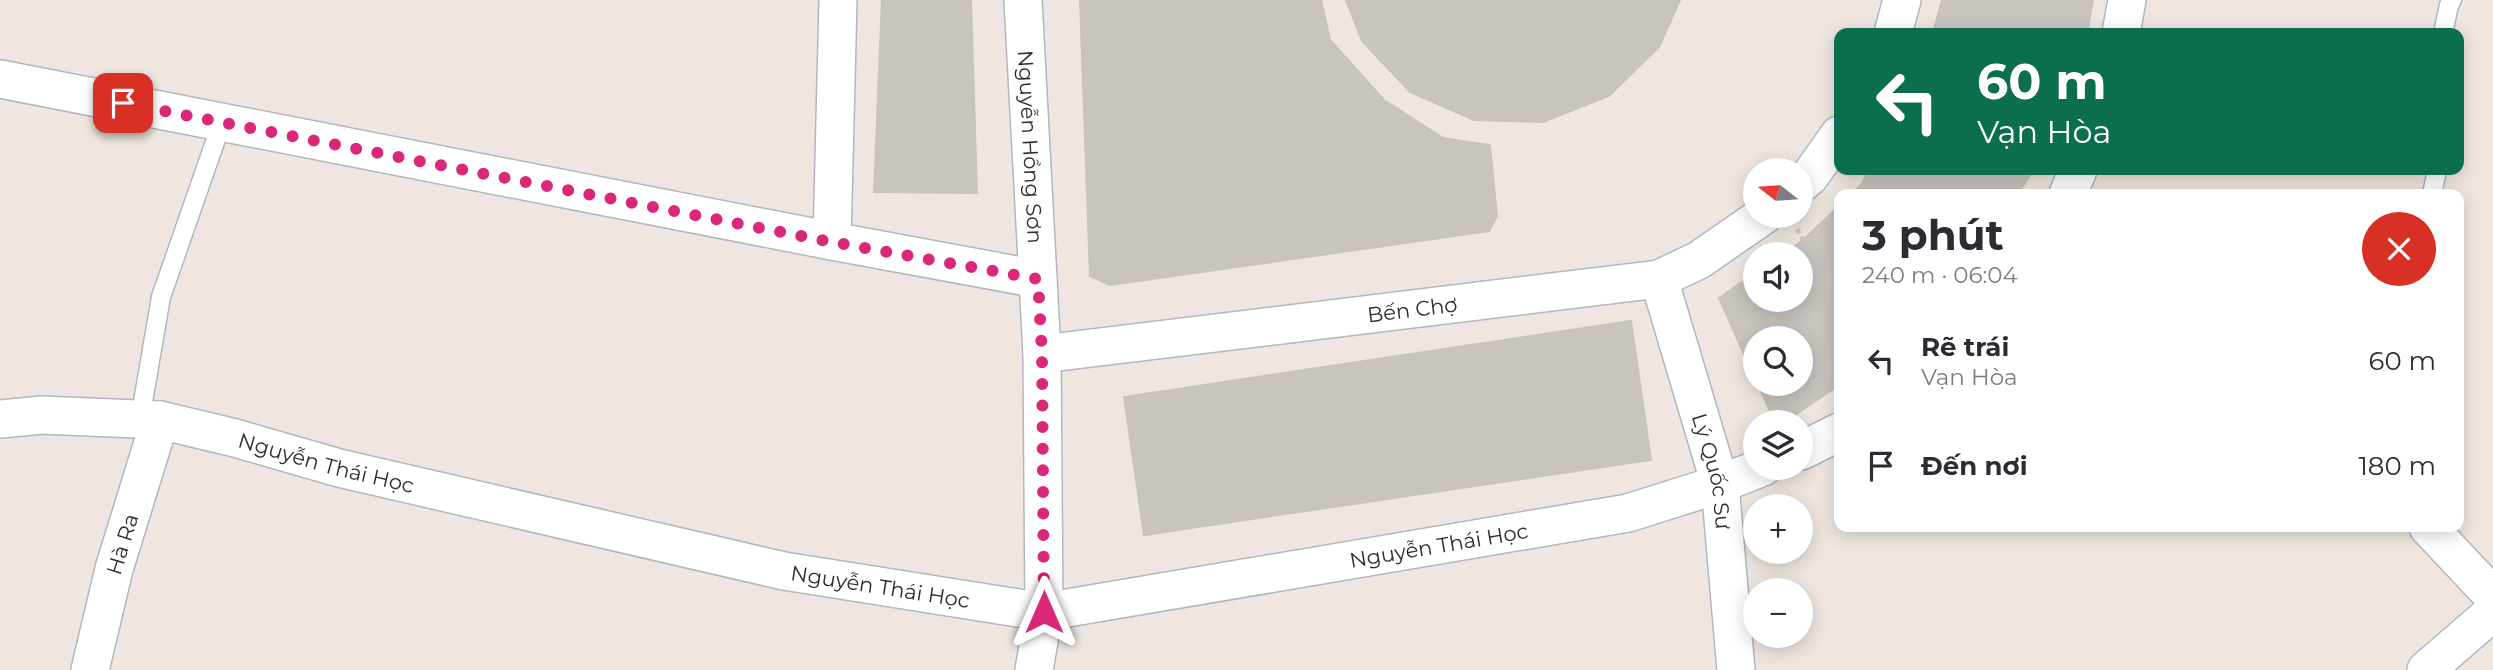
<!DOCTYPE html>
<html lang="vi">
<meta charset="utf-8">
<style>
body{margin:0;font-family:Montserrat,sans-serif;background:#f2f2f3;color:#2b2b33;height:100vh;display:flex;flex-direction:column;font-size:26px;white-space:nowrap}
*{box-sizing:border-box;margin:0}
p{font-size:23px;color:#7c7c81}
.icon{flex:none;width:38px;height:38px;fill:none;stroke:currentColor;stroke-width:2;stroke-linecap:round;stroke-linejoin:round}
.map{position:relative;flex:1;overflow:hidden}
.drawer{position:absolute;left:1834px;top:189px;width:630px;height:343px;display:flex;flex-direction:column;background:#fff;border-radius:14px;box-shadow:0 4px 18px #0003}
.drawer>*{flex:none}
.banner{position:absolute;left:1834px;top:28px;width:630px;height:147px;border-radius:14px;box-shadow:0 4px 18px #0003;background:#0b6e4f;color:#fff;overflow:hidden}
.needle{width:46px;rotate:287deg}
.tools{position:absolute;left:1743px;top:158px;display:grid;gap:14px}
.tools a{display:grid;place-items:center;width:70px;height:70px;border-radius:50%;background:#fff;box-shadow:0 4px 18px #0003;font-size:35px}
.pin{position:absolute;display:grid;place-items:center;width:60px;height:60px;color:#fff;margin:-30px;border-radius:14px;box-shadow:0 4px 10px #0006}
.me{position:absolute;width:77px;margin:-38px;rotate:0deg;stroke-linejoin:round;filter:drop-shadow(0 0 5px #0008)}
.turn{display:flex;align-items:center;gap:24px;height:147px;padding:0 28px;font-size:32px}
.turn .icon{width:91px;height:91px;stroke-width:2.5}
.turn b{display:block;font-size:49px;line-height:60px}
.round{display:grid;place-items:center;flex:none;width:74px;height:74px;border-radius:37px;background:#f2f2f3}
.overview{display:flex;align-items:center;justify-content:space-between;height:119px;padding:0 28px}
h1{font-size:42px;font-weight:700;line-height:52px}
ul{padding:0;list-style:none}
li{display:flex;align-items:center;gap:21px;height:105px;padding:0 28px}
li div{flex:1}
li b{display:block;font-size:26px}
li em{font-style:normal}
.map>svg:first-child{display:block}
</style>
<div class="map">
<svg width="2493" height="670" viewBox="0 0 2493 670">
<rect width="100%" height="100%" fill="#efe7df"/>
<path fill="#cac4be" stroke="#cac3b8" stroke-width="2" d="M882,0H971L977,193L874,192Z
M1080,0H1321L1330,40L1384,100L1443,138L1490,145L1497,216L1489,231L1110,285L1090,276Z
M1346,0H1680L1659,47L1609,96L1543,122L1474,120L1410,92L1362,41Z
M1942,0H2093L2087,33H1933Z
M1869,170H2034L2017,194H1851L1861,185Z
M1839,206V385L1785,422H1775L1757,383H1801V338H1755V379L1719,298L1755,273V299H1801V254H1784L1803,240Z
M1631,321L1651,460L1144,535L1124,397Z"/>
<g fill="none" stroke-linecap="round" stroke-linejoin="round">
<defs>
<path id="lane" d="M2443,33L2449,5L2452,0
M2432,194L2437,170
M140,419L161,297L222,122"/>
<g id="street">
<path id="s1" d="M1023,0L1042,354L1044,612L1034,670"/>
<path d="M1893,33L1902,0"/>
<path d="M2121,33L2127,0"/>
<path d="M0,79L832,241L1038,279"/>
<path d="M1801,184L1810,176L1839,135"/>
<path d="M2068,194L2078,170"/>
<path d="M832,241L838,0"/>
<path id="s2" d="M1659,279L1720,484L1736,670"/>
<path id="s3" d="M1042,354L1659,279L1699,260L1764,215"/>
<path id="s4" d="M0,419L42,415L160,420L235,438L339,468L784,571L1044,612L1628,513L1720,484L1763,467"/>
<path d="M1801,451L1839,432"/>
<path d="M2428,527L2493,596"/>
<path id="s5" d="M90,670L114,569L160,420"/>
<path d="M2426,670L2493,612"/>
</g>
</defs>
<use href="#lane" stroke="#b3b6c0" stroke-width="21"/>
<use href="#street" stroke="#b3b6c0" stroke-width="40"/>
<path stroke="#c8c8c8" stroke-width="4.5" stroke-dasharray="5 3.5" stroke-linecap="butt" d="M1797,229L1803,240"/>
<use href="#lane" stroke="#fff" stroke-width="18"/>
<use href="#street" stroke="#fff" stroke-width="37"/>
</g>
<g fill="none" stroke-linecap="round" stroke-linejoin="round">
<path stroke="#db2777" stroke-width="12" stroke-dasharray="0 21.6" d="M123,103L832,242L1038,279L1042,354L1044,612"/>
</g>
<g text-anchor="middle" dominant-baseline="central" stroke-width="6" stroke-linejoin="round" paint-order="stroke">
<g font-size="21" fill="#2d2d2d" stroke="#fff">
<text stroke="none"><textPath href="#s1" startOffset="147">Nguyễn Hồng Sơn</textPath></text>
<text stroke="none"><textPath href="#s3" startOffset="373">Bến Chợ</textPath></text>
<text stroke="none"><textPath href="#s4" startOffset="332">Nguyễn Thái Học</textPath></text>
<text stroke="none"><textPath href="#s2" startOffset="200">Lý Quốc Sư</textPath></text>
<text stroke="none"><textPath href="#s5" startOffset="130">Hà Ra</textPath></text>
<text stroke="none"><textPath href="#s4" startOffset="1466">Nguyễn Thái Học</textPath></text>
<text stroke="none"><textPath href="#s4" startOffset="900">Nguyễn Thái Học</textPath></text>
</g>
</g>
</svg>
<div class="tools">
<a><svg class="needle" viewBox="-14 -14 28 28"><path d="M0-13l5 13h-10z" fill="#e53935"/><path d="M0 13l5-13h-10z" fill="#7c7c81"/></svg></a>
<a><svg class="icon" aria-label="sound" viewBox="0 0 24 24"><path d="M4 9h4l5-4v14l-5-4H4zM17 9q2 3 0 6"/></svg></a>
<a><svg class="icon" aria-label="search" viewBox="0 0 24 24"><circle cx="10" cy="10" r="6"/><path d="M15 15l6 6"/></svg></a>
<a><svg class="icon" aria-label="layers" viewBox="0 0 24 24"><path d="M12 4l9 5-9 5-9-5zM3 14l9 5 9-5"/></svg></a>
<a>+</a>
<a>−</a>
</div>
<div class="pin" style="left:123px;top:103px;background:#d93025"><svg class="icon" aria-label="arrive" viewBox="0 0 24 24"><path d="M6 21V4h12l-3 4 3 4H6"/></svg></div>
<svg class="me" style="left:1044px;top:612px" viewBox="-20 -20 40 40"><path d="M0-17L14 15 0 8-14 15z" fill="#db2777" stroke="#fff" stroke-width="4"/></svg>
<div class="banner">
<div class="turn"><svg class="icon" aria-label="left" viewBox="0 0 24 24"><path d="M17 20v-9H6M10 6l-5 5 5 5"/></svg><div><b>60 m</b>Vạn Hòa</div></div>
</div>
<section class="drawer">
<div class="overview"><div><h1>3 phút</h1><p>240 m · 06:04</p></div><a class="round" style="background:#d93025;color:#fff"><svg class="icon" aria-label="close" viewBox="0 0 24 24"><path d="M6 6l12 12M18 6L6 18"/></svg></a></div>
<ul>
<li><svg class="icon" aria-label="left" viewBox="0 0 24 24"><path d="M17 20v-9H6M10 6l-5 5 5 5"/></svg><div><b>Rẽ trái</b><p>Vạn Hòa</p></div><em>60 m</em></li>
<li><svg class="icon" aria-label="arrive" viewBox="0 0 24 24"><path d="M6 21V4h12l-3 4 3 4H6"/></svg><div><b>Đến nơi</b></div><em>180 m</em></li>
</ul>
</section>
</div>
